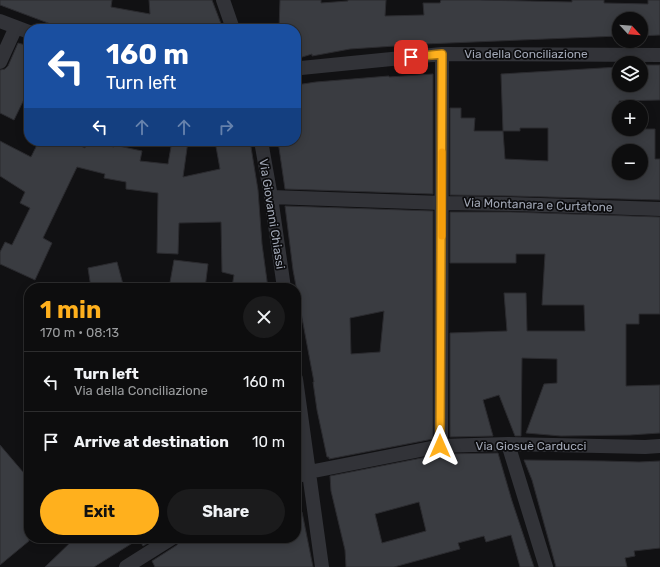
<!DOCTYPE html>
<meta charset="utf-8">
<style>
body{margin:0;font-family:Rubik,sans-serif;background:#1b1b1c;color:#f1f3f6;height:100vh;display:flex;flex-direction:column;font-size:15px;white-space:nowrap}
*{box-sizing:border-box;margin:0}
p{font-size:13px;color:#9a9c9e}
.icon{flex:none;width:22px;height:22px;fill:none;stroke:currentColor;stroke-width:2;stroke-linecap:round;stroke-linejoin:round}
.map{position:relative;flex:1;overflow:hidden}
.sheet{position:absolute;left:24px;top:283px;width:277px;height:260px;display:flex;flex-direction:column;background:#0d0d0e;border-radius:16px;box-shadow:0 2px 10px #0003,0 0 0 1px #2d2d2e}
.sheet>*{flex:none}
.guide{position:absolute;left:24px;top:24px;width:277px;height:122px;border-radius:16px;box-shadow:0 2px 10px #0003,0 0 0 1px #2d2d2e;background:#1a4fa0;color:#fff;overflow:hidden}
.needle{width:26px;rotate:116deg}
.controls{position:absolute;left:612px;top:12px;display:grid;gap:8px}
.controls a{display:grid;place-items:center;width:36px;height:36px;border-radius:50%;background:#0d0d0e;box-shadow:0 2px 10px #0003,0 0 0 1px #2d2d2e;font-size:20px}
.pin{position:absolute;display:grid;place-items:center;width:34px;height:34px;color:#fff;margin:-17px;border-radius:8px;box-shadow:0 2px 6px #0006}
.me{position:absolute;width:44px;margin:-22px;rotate:0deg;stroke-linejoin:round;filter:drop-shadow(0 0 3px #0008)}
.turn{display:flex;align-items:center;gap:14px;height:84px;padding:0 16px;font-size:18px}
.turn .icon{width:52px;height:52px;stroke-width:2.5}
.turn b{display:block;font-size:28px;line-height:34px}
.lanes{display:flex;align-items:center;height:38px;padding:0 16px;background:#0003;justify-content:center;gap:20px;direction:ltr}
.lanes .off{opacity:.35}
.round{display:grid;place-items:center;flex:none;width:42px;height:42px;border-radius:21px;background:#1b1b1c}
.overview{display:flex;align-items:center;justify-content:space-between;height:68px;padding:0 16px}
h1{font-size:24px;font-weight:700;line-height:30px;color:#ffb01d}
.cta{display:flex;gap:8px;margin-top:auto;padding:8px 16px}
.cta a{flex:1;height:46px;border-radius:24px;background:#ffb01d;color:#111;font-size:16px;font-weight:700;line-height:46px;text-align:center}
.cta a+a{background:#1b1b1c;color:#f1f3f6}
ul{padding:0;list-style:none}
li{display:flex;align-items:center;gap:12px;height:60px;padding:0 16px;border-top:1px solid #2d2d2e}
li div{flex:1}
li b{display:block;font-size:15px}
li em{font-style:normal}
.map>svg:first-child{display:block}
</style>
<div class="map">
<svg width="660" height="567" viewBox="0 0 660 567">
<rect width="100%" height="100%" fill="#111113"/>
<path fill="#3a3c41" stroke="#2b2b2f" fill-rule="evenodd" d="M0,0H112L111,7L150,14L149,0H212L223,29H64L0,5Z
M280,0H321V3L348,1V0H386L385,16L424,15L423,3H440L441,0H479L572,2V0H604V3L648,4V0H660V35L641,36V19H619V36L425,44L350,49L312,56V54L296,59V29H279Z
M18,43L29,46V89L14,120L0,113V70L5,69L8,66Z
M641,65H660V100L619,101V129H655V159H660V200L511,196L450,195V108H461V118H475L474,131H503L501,74L619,67V85H641ZM520,128H548V161L505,159L503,131H520ZM619,151H641V173H619Z
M433,74V194L285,189L278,141H296V85L316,82L389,76V77Z
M0,141L31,157L39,141H70L85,148L86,141L114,147V145L142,151L140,161L168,164L172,141H188L183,177L220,169L215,141H250L258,190L262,244L268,288L232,287L234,275L222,272L221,222L179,223L178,254L157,253L158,193L126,189V182L104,178L105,174L77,167L43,238L52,243L35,280L0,264V252L5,242L12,245L30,208L20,203L25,192L0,176Z
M285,206L433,211V439L329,459V457H327L317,410L313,382H314L293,270ZM384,311L380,352L351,354L350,318Z
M450,212H511L660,217V314H639V324H626V386L660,385V433L630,435L561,436L526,433L544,384L557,383V359L522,358L521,436H515L499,395L483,400L493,436L450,437V333L507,331L504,293H526L527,331H585L584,305H542L545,254H516V263H450Z
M174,260L208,264L205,288H169Z
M117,262L124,288H91L88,268Z
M0,445L29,479V541L0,565Z
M498,453L512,501L534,567H520L511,535L486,542L484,536L458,543L460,549L394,567H346L345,550L331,491L330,476L442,454ZM419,502L426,531L382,543L375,514Z
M524,460L604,461L639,462L660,461V548L634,551L635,556L625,558L627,567H556L532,480Z
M296,512H302L313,567H155L152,561L177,545L179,542L180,538H296Z
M75,538H156L143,546L139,539L94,567H45Z"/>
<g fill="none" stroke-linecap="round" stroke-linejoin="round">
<path stroke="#323338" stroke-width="14" d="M223,0L233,29
M0,21L29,32
M0,62L16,27
M296,69L301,68L442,54L660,55
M261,141L271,197L284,288
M271,197L442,203L511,204L660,209
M296,379L322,567
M508,444L546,567
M441,446L442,54
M296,477L309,472L441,446L508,444L645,447L660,446
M126,567L172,538"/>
</g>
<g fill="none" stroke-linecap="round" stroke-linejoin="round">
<defs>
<path id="route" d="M411,57L442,54L440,446"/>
</defs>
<use href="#route" stroke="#a67213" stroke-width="10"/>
<use href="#route" stroke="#ffb01d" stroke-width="7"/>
<path stroke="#f59e0b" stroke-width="7" d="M442,236V152"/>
</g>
<g text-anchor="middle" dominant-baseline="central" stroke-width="3.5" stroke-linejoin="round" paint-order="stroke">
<g font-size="12" fill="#a1a7b5" stroke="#0c0c0e">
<text x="526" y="54">Via della Conciliazione</text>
<text transform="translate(538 205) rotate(2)">Via Montanara e Curtatone</text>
<text transform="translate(272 214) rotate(81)">Via Giovanni Chiassi</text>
<text x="531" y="446">Via Giosuè Carducci</text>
</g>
</g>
</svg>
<div class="controls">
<a><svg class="needle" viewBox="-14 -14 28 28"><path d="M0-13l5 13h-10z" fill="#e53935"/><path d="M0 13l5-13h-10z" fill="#9a9c9e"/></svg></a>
<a><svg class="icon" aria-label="layers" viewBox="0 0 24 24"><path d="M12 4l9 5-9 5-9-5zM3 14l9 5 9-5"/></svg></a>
<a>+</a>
<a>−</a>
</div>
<div class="pin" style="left:411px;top:57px;background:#d93025"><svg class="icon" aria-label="arrive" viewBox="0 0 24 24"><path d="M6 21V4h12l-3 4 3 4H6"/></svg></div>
<svg class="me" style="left:440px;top:446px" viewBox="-20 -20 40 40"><path d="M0-17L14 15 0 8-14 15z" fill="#ffb01d" stroke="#fff" stroke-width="4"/></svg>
<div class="guide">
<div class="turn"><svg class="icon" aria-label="left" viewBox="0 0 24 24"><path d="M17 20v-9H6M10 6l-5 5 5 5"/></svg><div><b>160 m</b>Turn left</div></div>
<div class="lanes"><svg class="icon" aria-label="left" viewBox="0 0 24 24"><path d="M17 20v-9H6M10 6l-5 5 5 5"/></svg><svg class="icon off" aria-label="ahead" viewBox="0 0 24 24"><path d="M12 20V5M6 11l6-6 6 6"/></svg><svg class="icon off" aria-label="ahead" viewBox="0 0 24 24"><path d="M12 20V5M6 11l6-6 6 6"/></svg><svg class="icon off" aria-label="right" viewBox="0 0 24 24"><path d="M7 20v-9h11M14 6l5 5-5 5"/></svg></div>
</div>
<section class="sheet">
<div class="overview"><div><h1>1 min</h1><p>170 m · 08:13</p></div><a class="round"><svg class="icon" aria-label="close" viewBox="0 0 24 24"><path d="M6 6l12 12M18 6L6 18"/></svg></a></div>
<ul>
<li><svg class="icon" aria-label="left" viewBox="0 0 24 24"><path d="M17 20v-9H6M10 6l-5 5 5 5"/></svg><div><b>Turn left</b><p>Via della Conciliazione</p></div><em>160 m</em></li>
<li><svg class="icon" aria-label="arrive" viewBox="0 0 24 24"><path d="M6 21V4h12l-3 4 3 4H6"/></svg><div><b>Arrive at destination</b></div><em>10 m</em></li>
</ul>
<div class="cta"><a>Exit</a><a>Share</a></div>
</section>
</div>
